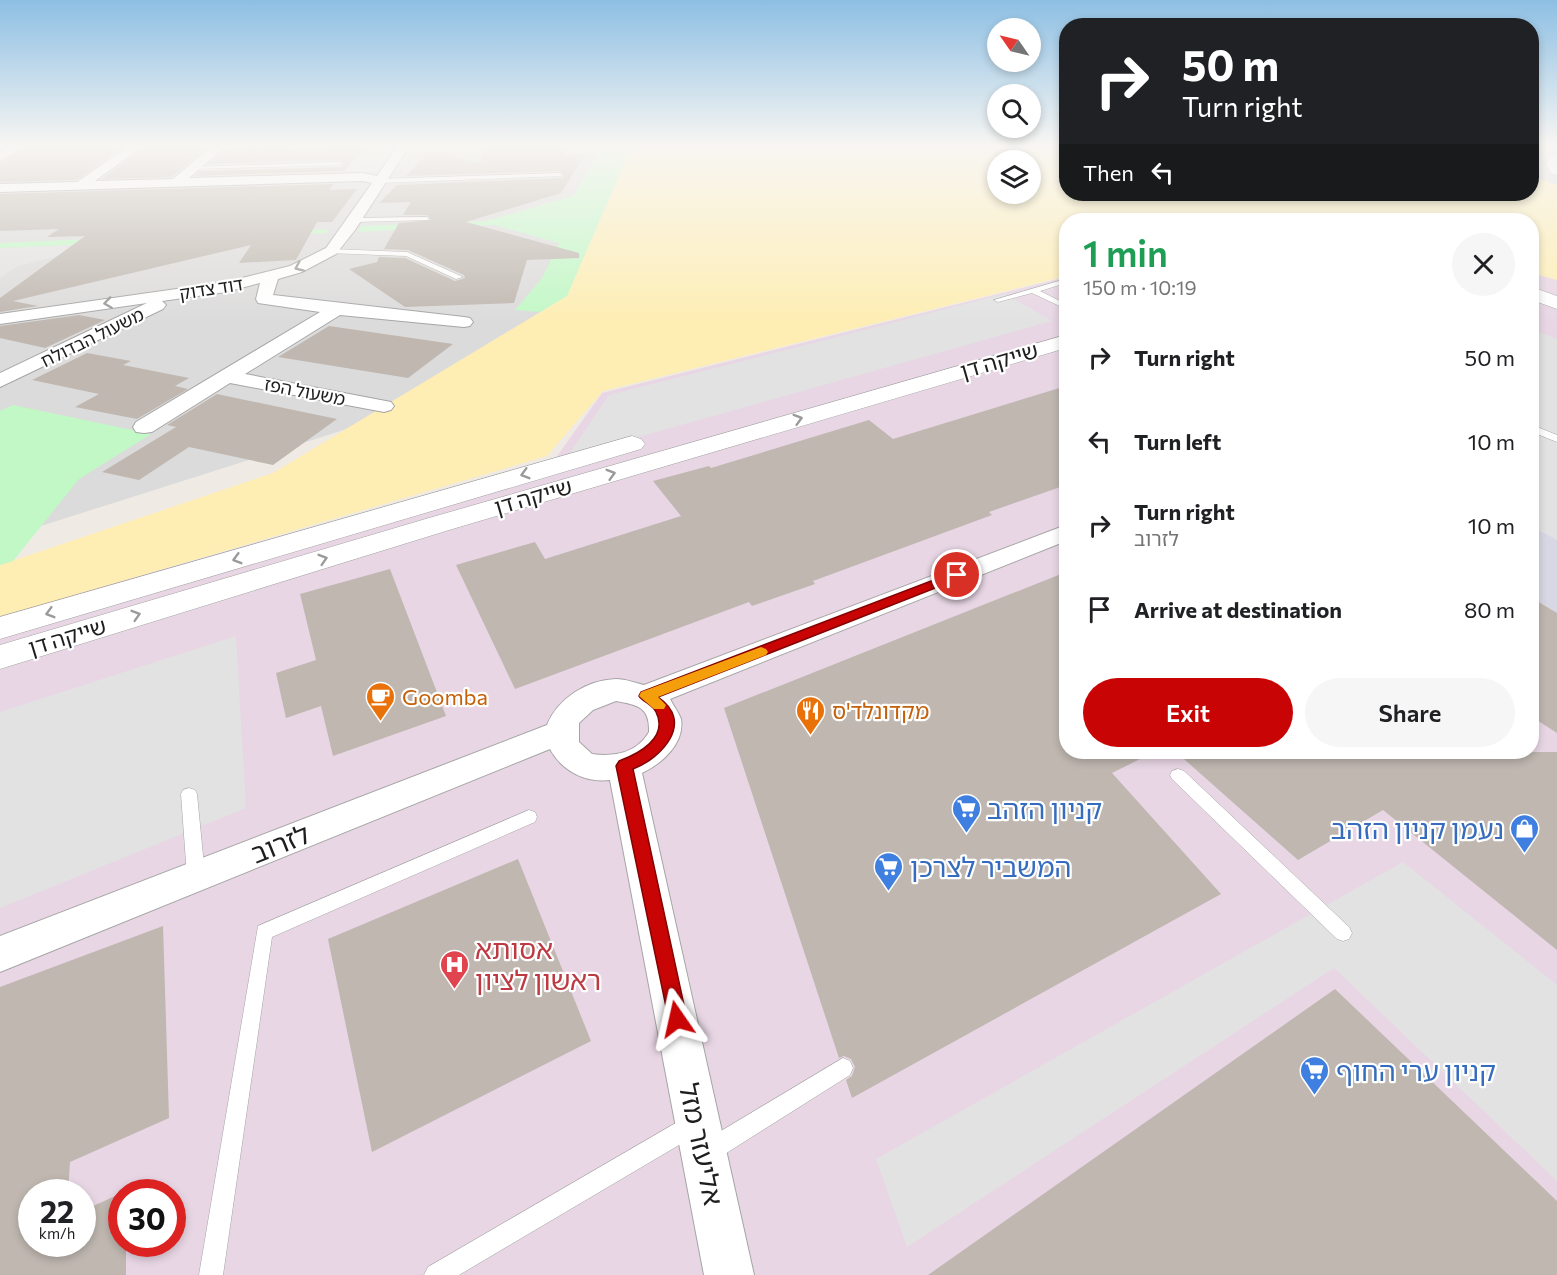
<!DOCTYPE html>
<meta charset="utf-8">
<style>
body{margin:0;font-family:Commissioner,"Noto Sans Hebrew",sans-serif;background:#f6f6f6;color:#202124;height:100vh;display:flex;flex-direction:column;font-size:22px;white-space:nowrap}
*{box-sizing:border-box;margin:0}
p{font-size:20px;color:#757577}
.icon{flex:none;width:33px;height:33px;fill:none;stroke:currentColor;stroke-width:2;stroke-linecap:round;stroke-linejoin:round}
.map{position:relative;flex:1;overflow:hidden}
.sheet{position:absolute;left:1059px;top:213px;width:480px;height:546px;display:flex;flex-direction:column;background:#fff;border-radius:24px;box-shadow:0 3px 9px #0003}
.sheet>*{flex:none}
.banner{position:absolute;left:1059px;top:18px;width:480px;height:183px;border-radius:24px;box-shadow:0 3px 9px #0003;background:#202124;color:#fff;overflow:hidden}
.needle{width:39px;rotate:304deg}
.tools{position:absolute;left:987px;top:18px;display:grid;gap:12px}
.tools a{display:grid;place-items:center;width:54px;height:54px;border-radius:50%;background:#fff;box-shadow:0 3px 9px #0003;font-size:30px}
.speed{position:absolute;left:18px;top:1179px;display:flex;gap:12px;font-size:30px;font-weight:700;text-align:center}
.speed>*{display:grid;place-content:center;width:78px;height:78px;border-radius:50%;background:#fff;box-shadow:0 3px 9px #0003;line-height:1}
.speed small{font-size:15px;font-weight:400}
.speed .limit{border:9px solid #d22;background:#fff;color:#111}
.pin{position:absolute;display:grid;place-items:center;width:51px;height:51px;color:#fff;margin:-26px;border:3px solid #fff;border-radius:50%;box-shadow:0 2px 6px #0007}
.me{position:absolute;width:66px;margin:-33px;rotate:349deg;stroke-linejoin:round;filter:drop-shadow(0 0 4px #0008)}
.turn{display:flex;align-items:center;gap:21px;height:126px;padding:0 24px;font-size:27px}
.turn .icon{width:78px;height:78px;stroke-width:2.5}
.turn b{display:block;font-size:42px;line-height:51px}
.then{display:flex;align-items:center;height:57px;padding:0 24px;background:#0003;gap:12px;font-size:22px}
.round{display:grid;place-items:center;flex:none;width:63px;height:63px;border-radius:32px;background:#f6f6f6}
.overview{display:flex;align-items:center;justify-content:space-between;height:102px;padding:0 24px}
h1{font-size:36px;font-weight:600;line-height:45px;color:#1e9e55}
.button{display:flex;gap:12px;margin-top:auto;padding:12px 24px}
.button a{flex:1;height:69px;border-radius:36px;background:#c80405;color:#fff;font-size:24px;font-weight:600;line-height:69px;text-align:center}
.button a+a{background:#f6f6f6;color:#202124}
ul{padding:0;list-style:none}
li{display:flex;align-items:center;gap:18px;height:84px;padding:0 24px}
li div{flex:1}
li b{display:block;font-size:22px}
li em{font-style:normal}
.map>svg:first-child{display:block}
</style>
<div class="map">
<svg width="1557" height="1275" viewBox="0 0 1557 1275">
<rect width="100%" height="100%" fill="#efebe4"/>
<path fill="#dcdbdb" d="M0,145H613L517,375L0,539Z
M1532,145H1557V189L1532,180Z"/>
<path fill="#e8d6e4" fill-rule="evenodd" d="M1532,273L1557,280V1275H0V615L555,459L602,393L1066,277V752H1532ZM32,1192H82V1244H32ZM122,1192H172V1244H122Z"/>
<path fill="#feeeb3" fill-rule="evenodd" d="M615,145H1066V194H1532V172L1538,178L1557,185V280L1532,273V220H1066V276L603,391L547,456L0,617V565L273,473L567,296L630,150ZM998,160H1030V194H998Z"/>
<path fill="#c1f8c5" d="M556,145H615L630,150L567,296L540,312L515,310L542,278L559,243L495,225L358,232L361,226L486,221L573,196L598,155Z
M329,229L326,233L131,243L91,253L72,245L0,248V243Z
M13,405L151,434L79,479L13,561L0,565V411Z"/>
<path fill="#e2e2e2" d="M393,145H416L397,171L192,178L212,162L383,157Z
M73,245L82,249L16,267L0,278V248Z
M1005,294L1052,321L567,457L609,395Z
M1532,329L1557,339V540L1532,527Z
M236,636L246,808L0,908V712Z
M1403,862L1557,985V1181L1334,968L907,1247L876,1159Z"/>
<path fill="#d8d8e4" d="M1532,527L1557,540V613L1532,598Z"/>
<path fill="#bfb7b0" d="M29,145H126L76,180L0,182V163Z
M146,145H209L172,177L102,179Z
M487,145H564L563,156L585,155L561,193L466,222L579,253V258L527,260L514,303L405,307L349,269L377,262L379,257L405,258L455,281L465,278L464,275L408,250L384,249L399,223L431,220L427,215H403L411,202L379,203L397,185L562,178L564,176L560,171L406,176L426,155L440,154L480,163Z
M289,146L287,148L365,146L344,171L195,176L200,171L341,167L343,165L339,160L208,164L227,148Z
M334,184L329,190L357,189L332,222H317L296,260L239,263L251,245L13,301L38,306L0,312V298L85,236L47,237L59,229L0,231V194Z
M79,315L105,320L45,348L0,338V326Z
M329,326L453,344L408,378L278,357Z
M87,353L131,361L123,365L189,378L175,386L188,389L137,419L75,407L99,394L32,380Z
M1066,386V485L989,512L992,515L813,581L815,584L752,606L749,602L515,689L456,565L535,542L545,559L681,516L653,481L709,466L711,468L869,420L893,439Z
M217,394L337,419L273,465L189,447L139,480L102,472L176,427L167,425Z
M390,569L446,716L333,756L321,706L286,718L276,673L316,660L300,594Z
M1066,572V752H1154L1112,773L1221,894L852,1098L846,1080L852,1076L855,1067L851,1059L844,1056L839,1058L724,708Z
M1532,598L1557,613V733L1532,717Z
M1176,752H1557V950L1383,810L1298,860Z
M518,859L591,1041L372,1152L328,939Z
M163,926L169,1118L70,1162L68,1192H32V1244H82V1211L122,1193V1244H126V1275H0V987Z
M1335,989L1557,1201V1275H928Z"/>
<g fill="none" stroke-linecap="round" stroke-linejoin="round">
<defs>
<path id="service" d="M339,162L341,165L196,169L193,167Z
M560,173L562,176L380,183L377,181L380,179Z
M427,217L429,220L354,222L351,220L354,218Z
M331,249L407,252L463,277L456,279L406,256L328,253L327,251Z
M1066,279V283L1040,291L1066,304V309L1032,293L998,302L994,300Z
M1532,425L1557,435V442L1532,432Z
M1178,769L1184,771L1349,927L1352,933L1349,939L1343,941L1337,939L1172,779L1170,775L1172,771Z
M189,788L195,790L197,794L205,876L202,881L196,883L190,881L187,876L181,794L183,790Z
M529,810L535,812L537,817L535,822L272,937L223,1275H199L258,926Z
M843,1058L850,1061L853,1068L850,1075L717,1159L709,1162L701,1159L698,1151L701,1143Z
M693,1113L701,1116L704,1124L701,1132L459,1275H424L428,1267Z"/>
<path id="minor" d="M12,145H27L0,161V152Z
M130,145H144L95,181L173,179L213,145H227L189,178L363,173L377,176L398,145H410L355,230L336,254L302,272L278,279L273,295L464,317L470,318L473,322L470,326L464,327L340,315L245,374L391,402L394,406L391,410L384,412L230,383L152,432L144,433L136,432L133,427L136,422L320,312L258,303L256,299L260,283L226,292L162,301L166,305L163,309L0,387V373L147,303L0,324V314L226,282L290,266L326,248L372,183L363,181L0,192V184L77,182Z
M1066,525V541L670,699C673,705 679,713 681,719C685,744 661,764 642,773L754,1275H704L610,780C585,783 562,771 550,749L0,972V936L547,725C558,698 587,680 616,679C625,679 636,683 644,685ZM616,701C638,705 650,707 649,732C637,753 614,757 592,754L579,742V723L593,710Z"/>
<path id="tertiary" d="M1557,154V175L1552,174L1546,165L1552,155Z
M1532,287L1557,296V309L1532,300Z
M1066,335V348L449,530L0,669V645L429,518Z
M632,436L641,439L645,444L641,449L0,639V617Z"/>
</defs>
<use href="#service" stroke="#a5a5a5" stroke-width="1"/>
<use href="#minor" stroke="#a5a5a5" stroke-width="2"/>
<use href="#tertiary" stroke="#a5a5a5" stroke-width="1"/>
<use href="#service" fill="#fff" fill-rule="evenodd"/>
<use href="#minor" fill="#fff" fill-rule="evenodd"/>
<use href="#tertiary" fill="#fff" fill-rule="evenodd"/>
</g>
<defs><path id="oneway-chevron" d="M-2-3.5L2.5 0L-2 3.5" fill="none" stroke-width="1.6" stroke-linecap="round" stroke-linejoin="round" transform="scale(1.5)"/></defs>
<g stroke="#9a9a9a">
<use href="#oneway-chevron" transform="translate(299 267) rotate(156)"/>
<use href="#oneway-chevron" transform="translate(108 303) rotate(172)"/>
<use href="#oneway-chevron" transform="translate(798 419) rotate(-16)"/>
<use href="#oneway-chevron" transform="translate(525 474) rotate(164)"/>
<use href="#oneway-chevron" transform="translate(611 474) rotate(-16)"/>
<use href="#oneway-chevron" transform="translate(237 559) rotate(164)"/>
<use href="#oneway-chevron" transform="translate(323 559) rotate(-17)"/>
<use href="#oneway-chevron" transform="translate(50 613) rotate(164)"/>
<use href="#oneway-chevron" transform="translate(136 615) rotate(-17)"/>
</g>
<linearGradient id="sky" x2="0" y2="1"><stop stop-color="#8dbfe3"/><stop offset="0.45" stop-color="#f8f6f3"/><stop offset="1" stop-color="#f8f6f3" stop-opacity="0"/></linearGradient>
<rect width="1557" height="324" fill="url(#sky)"/>
<path fill="#c80405" stroke="#820303" stroke-width="1.5" d="M957,571L963,575L961,578L658,697C695,722 662,758 633,769L687,1019L684,1026L677,1029L670,1026L616,766L619,761C638,754 669,738 656,712C652,704 643,702 639,696L641,692Z"/>
<path fill="#f59e0b" d="M761,647L766,649L768,652L766,655L658,697L666,705L664,709H654L639,696L641,692Z"/>
<defs>
<symbol id="cafe-pin" viewBox="-11 -11 22 30"><path d="M0 17L-7.5 6A9.5 9.5 0 1 1 7.5 6Z" fill="#e8710a" stroke="#fff"/><path d="M-5.5-4.5H6V0H3Q3 3.5 0 3.5H-2.5Q-5.5 3.5-5.5 0ZM3-3.2v2h1.7v-2ZM-6 4.5H4V6H-6Z" fill="#fff"/></symbol>
<symbol id="restaurant-pin" viewBox="-11 -11 22 30"><path d="M0 17L-7.5 6A9.5 9.5 0 1 1 7.5 6Z" fill="#e8710a" stroke="#fff"/><path d="M-5-6h1v4h1v-4h1v4h1v-4h1v5L-1.5 .5V6h-2V.5L-5-1ZM5-6V6H3V1.5H1.5Q1.5-4 5-6Z" fill="#fff"/></symbol>
<symbol id="supermarket-pin" viewBox="-11 -11 22 30"><path d="M0 17L-7.5 6A9.5 9.5 0 1 1 7.5 6Z" fill="#3f7fe0" stroke="#fff"/><path d="M-6-5.5h2.5l.6 2H6L4.5 2H-2.5L-4.4-4H-6ZM-1.5 3.2a1.3 1.3 0 1 0 .1 0ZM3 3.2a1.3 1.3 0 1 0 .1 0Z" fill="#fff"/></symbol>
<symbol id="shop-pin" viewBox="-11 -11 22 30"><path d="M0 17L-7.5 6A9.5 9.5 0 1 1 7.5 6Z" fill="#3f7fe0" stroke="#fff"/><path d="M-5-2.5h2.3a2.7 3.5 0 0 1 5.4 0H5L5.5 6h-11ZM-1.5-2.5h3a1.5 2.3 0 0 0-3 0Z" fill="#fff"/></symbol>
<symbol id="hospital-pin" viewBox="-11 -11 22 30"><path d="M0 17L-7.5 6A9.5 9.5 0 1 1 7.5 6Z" fill="#e0444e" stroke="#fff"/><path d="M-5-5h3v3.5h4V-5h3V5h-3V1.5h-4V5h-3Z" fill="#fff"/></symbol>
</defs>
<g fill-rule="evenodd">
<use href="#cafe-pin" x="364" y="680" width="33" height="45"/>
<use href="#restaurant-pin" x="794" y="694" width="33" height="45"/>
<use href="#supermarket-pin" x="950" y="792" width="33" height="45"/>
<use href="#shop-pin" x="1508" y="812" width="33" height="45"/>
<use href="#supermarket-pin" x="872" y="850" width="33" height="45"/>
<use href="#hospital-pin" x="438" y="948" width="33" height="45"/>
<use href="#supermarket-pin" x="1298" y="1054" width="33" height="45"/>
</g>
<g text-anchor="middle" dominant-baseline="central" stroke-width="4.5" stroke-linejoin="round" paint-order="stroke">
<g font-size="18" fill="#1e1e1e" stroke="#fff">
<text transform="translate(211 288) rotate(-9)">דוד צדוק</text>
<text transform="translate(92 337) rotate(-26)">משעול הבדולח</text>
<text transform="translate(305 391) rotate(11)">משעול הפז</text>
</g>
<g font-size="22" fill="#1e1e1e" stroke="#fff">
<text transform="translate(999 360) rotate(-16)">שייקה דן</text>
<text transform="translate(533 496) rotate(-16)">שייקה דן</text>
<text transform="translate(67 636) rotate(-17)">שייקה דן</text>
</g>
<g font-size="22" fill="#c56008" stroke="#fff" text-anchor="start">
<text x="402" y="696">Goomba</text>
<text x="832" y="710">מקדונלד'ס</text>
</g>
<g font-size="27" fill="#366cbe" stroke="#fff" text-anchor="start">
<text x="987" y="808">קניון הזהב</text>
<text x="1504" y="828" text-anchor="end">נעמן קניון הזהב</text>
<text x="910" y="866">המשביר לצרכן</text>
<text x="1336" y="1070">קניון ערי החוף</text>
</g>
<g font-size="27" fill="#1e1e1e" stroke="#fff">
<text transform="translate(280 843) rotate(-22)">לזרוב</text>
<text transform="translate(702 1144) rotate(78)">אליעזר מזל</text>
</g>
<g font-size="27" fill="#be3a42" stroke="#fff" text-anchor="start">
<text x="475" y="948">אסותא<tspan x="475" dy="31">ראשון לציון</tspan></text>
</g>
</g>
</svg>
<div class="tools">
<a><svg class="needle" viewBox="-14 -14 28 28"><path d="M0-13l5 13h-10z" fill="#e53935"/><path d="M0 13l5-13h-10z" fill="#757577"/></svg></a>
<a><svg class="icon" aria-label="search" viewBox="0 0 24 24"><circle cx="10" cy="10" r="6"/><path d="M15 15l6 6"/></svg></a>
<a><svg class="icon" aria-label="layers" viewBox="0 0 24 24"><path d="M12 4l9 5-9 5-9-5zM3 14l9 5 9-5"/></svg></a>
</div>
<div class="speed"><div>22<small>km/h</small></div><div class="limit">30</div></div>
<div class="pin" style="left:957px;top:575px;background:#d93025"><svg class="icon" aria-label="arrive" viewBox="0 0 24 24"><path d="M6 21V4h12l-3 4 3 4H6"/></svg></div>
<svg class="me" style="left:677px;top:1019px" viewBox="-20 -20 40 40"><path d="M0-17L14 15 0 8-14 15z" fill="#c80405" stroke="#fff" stroke-width="4"/></svg>
<div class="banner">
<div class="turn"><svg class="icon" aria-label="right" viewBox="0 0 24 24"><path d="M7 20v-9h11M14 6l5 5-5 5"/></svg><div><b>50 m</b>Turn right</div></div>
<div class="then">Then<svg class="icon" aria-label="left" viewBox="0 0 24 24"><path d="M17 20v-9H6M10 6l-5 5 5 5"/></svg></div>
</div>
<section class="sheet">
<div class="overview"><div><h1>1 min</h1><p>150 m · 10:19</p></div><a class="round"><svg class="icon" aria-label="close" viewBox="0 0 24 24"><path d="M6 6l12 12M18 6L6 18"/></svg></a></div>
<ul>
<li><svg class="icon" aria-label="right" viewBox="0 0 24 24"><path d="M7 20v-9h11M14 6l5 5-5 5"/></svg><div><b>Turn right</b></div><em>50 m</em></li>
<li><svg class="icon" aria-label="left" viewBox="0 0 24 24"><path d="M17 20v-9H6M10 6l-5 5 5 5"/></svg><div><b>Turn left</b></div><em>10 m</em></li>
<li><svg class="icon" aria-label="right" viewBox="0 0 24 24"><path d="M7 20v-9h11M14 6l5 5-5 5"/></svg><div><b>Turn right</b><p>לזרוב</p></div><em>10 m</em></li>
<li><svg class="icon" aria-label="arrive" viewBox="0 0 24 24"><path d="M6 21V4h12l-3 4 3 4H6"/></svg><div><b>Arrive at destination</b></div><em>80 m</em></li>
</ul>
<div class="button"><a>Exit</a><a>Share</a></div>
</section>
</div>
